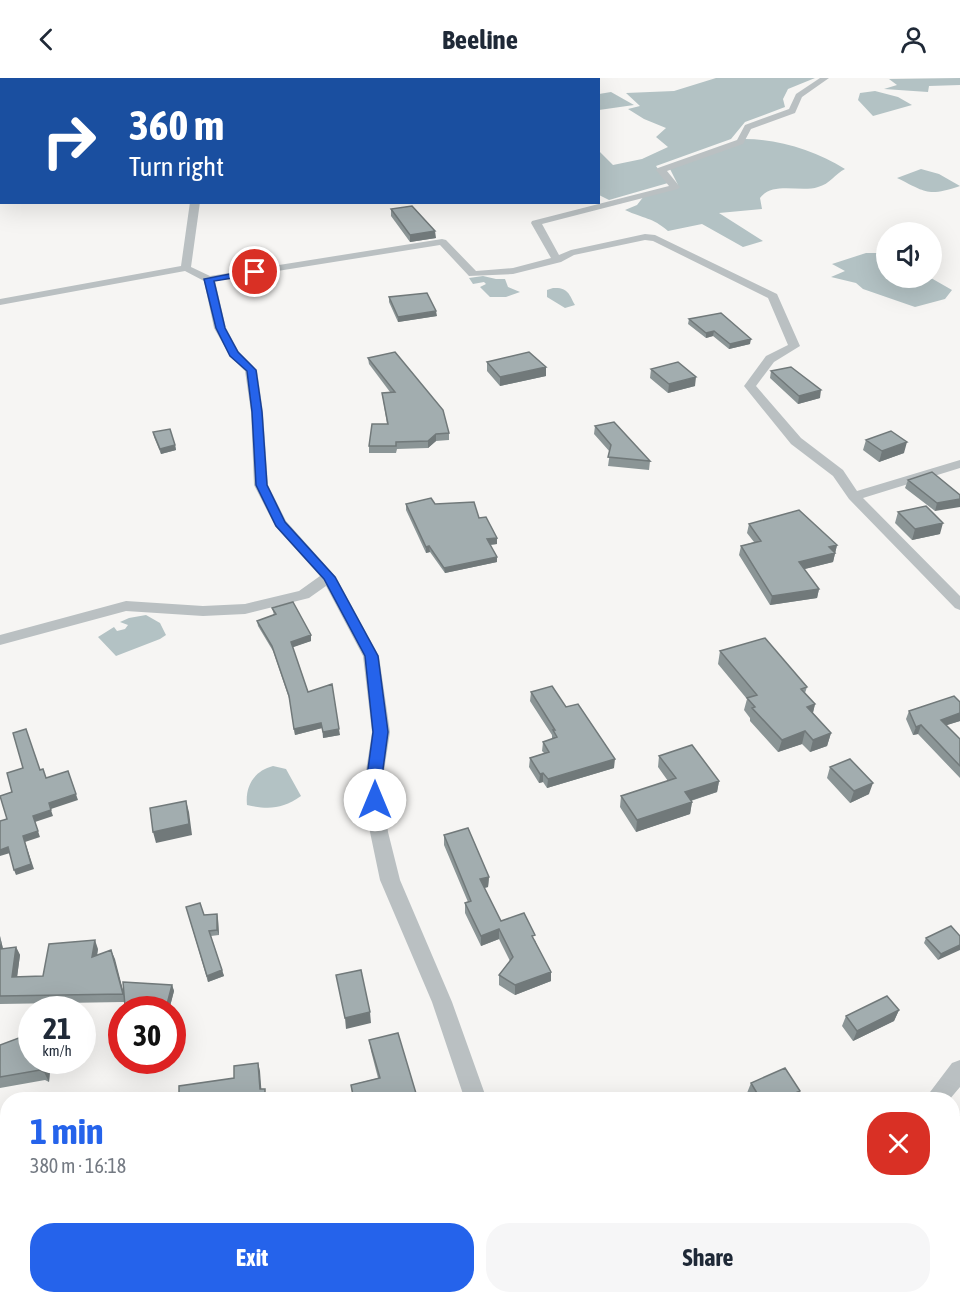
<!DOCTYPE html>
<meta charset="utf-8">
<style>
body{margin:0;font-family:"Asap Condensed",sans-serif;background:#f6f6f7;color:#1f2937;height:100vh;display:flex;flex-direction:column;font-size:22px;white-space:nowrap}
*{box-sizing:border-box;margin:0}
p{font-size:20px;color:#747a83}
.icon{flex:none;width:33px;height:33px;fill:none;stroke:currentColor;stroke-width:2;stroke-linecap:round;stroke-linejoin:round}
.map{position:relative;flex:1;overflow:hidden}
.panel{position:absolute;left:0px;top:1014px;width:960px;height:212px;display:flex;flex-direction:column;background:#fff;border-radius:24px 24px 0 0;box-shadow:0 6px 24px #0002}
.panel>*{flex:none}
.hud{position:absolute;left:0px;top:0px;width:600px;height:126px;box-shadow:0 6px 24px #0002;background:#1a4fa0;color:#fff;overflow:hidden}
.tools{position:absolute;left:876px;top:144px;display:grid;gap:12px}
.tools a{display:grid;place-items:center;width:66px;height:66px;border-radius:50%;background:#fff;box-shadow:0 6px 24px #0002;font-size:30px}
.speed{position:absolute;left:18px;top:918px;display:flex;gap:12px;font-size:30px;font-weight:700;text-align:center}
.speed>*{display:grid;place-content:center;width:78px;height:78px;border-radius:50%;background:#fff;box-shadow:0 6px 24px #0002;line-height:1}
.speed small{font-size:15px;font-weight:400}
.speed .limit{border:9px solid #d22;background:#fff;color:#111}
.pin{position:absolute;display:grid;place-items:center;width:51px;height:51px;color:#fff;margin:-26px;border:3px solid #fff;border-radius:50%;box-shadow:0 2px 6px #0007}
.me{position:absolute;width:66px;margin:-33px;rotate:0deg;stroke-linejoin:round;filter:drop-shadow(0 0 4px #0008)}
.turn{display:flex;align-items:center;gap:21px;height:126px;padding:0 30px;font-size:27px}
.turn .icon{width:78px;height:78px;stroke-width:2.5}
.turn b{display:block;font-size:42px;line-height:51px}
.round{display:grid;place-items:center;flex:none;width:63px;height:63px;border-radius:24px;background:#f6f6f7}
.summary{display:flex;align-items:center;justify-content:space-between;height:102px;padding:0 30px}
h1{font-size:36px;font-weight:700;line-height:45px;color:#2563eb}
.button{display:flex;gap:12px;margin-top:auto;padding:12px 30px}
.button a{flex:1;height:69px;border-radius:24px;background:#2563eb;color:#fff;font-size:24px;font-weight:700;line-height:69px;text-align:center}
.button a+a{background:#f6f6f7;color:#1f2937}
header{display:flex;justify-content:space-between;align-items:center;height:78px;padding:0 30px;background:#fff;font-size:27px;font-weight:700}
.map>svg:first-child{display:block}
</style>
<header><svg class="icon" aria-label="back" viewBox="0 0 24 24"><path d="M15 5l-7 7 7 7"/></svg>Beeline<svg class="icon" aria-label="person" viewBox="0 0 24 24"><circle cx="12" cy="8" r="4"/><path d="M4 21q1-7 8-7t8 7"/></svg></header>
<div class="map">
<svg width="960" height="1225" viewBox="0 0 960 1225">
<rect width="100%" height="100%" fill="#f6f5f3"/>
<path fill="#b3c2c4" d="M716,0H815L788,11L783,21L785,29L745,44L731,61L656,88L668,105L609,122L599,117L598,72L613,87L642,81L668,69L656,59L666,50L644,41L628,31L640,28L626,15L674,13Z
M960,0V7L929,8L928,14L884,11L897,7L889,1Z
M875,13L898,19L912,27L873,38L858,22L860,15Z
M611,14L634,27L599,32V16Z
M745,61C779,61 816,73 845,91C835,96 830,106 818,109C801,115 773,103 760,120L762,131L719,135L763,163L743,169L702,146L668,153C652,139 644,141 625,132L637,127L644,118L678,107L669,89Z
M921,91L939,96L960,108C927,119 926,114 897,100Z
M866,175H886V200H931L952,212L945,221L915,229L863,211L856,205L831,199L845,193L832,186Z
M483,198L496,201H505L508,209L520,214L506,219H490L480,209L486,206L484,204L473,206L469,200Z
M553,210C568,209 569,216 575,227L565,230L547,219V212Z
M146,537L160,545L166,557L160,561L116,578L98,559L114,549L117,553L125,551L128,547L120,544L129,540Z
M273,688L286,691L301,718C282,731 269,732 247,727C245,708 254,693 273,688Z"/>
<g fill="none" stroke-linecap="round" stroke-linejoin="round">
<path fill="#bac0c2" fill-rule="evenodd" d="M132,0H140L141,2H133Z
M820,0H829L802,19L795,35L751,51L743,66L667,93L680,109L678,111L542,146L559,177L571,172L645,156L655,157L777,216L800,268L774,284L756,308L801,360L843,392L857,413L960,382V390L863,420L960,518V532L955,530L849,421L833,398L791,366L744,308L766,278L788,267L768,220L653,163L645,162L574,177L561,184L513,196L469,198L440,167L215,203L226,250L239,274L257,292L263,334L268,407L286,443L336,499L379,578L390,654L382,706L388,754L400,802L452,924L487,1022H465L432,924L380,802L370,754L364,706L372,654L363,578L326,508L309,520L245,536L203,538L126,533L0,567V557L126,523L203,528L245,526L299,513L320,498L275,448L254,407L251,334L245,293L230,278L214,250L204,203L185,193L0,227V221L181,188L190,124H200L191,189L210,198L442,161L446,162L476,193L513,190L551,180L531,145L532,143L669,108L656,92L658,90L737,62L745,47L789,31L796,16Z
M960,982V1009L949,1022H924L952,985Z
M517,1218H543L546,1225H520Z
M914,1218H940L941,1225H915Z"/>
</g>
<path fill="#8b9596" d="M391,131L436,160L410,164L391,138Z
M389,219L437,238L398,244L389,224Z
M689,241L750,266L729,271L713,258L706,260L688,246Z
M368,280L449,355V362L436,363L428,370L397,371L396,375H369V368L387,346L382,315L390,314L369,286Z
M487,284L546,298L500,308L487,293Z
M651,291L695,308L668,315L650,300Z
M771,293L820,320L798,326L770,300Z
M595,348L650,383L649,392L608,388L610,374L594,356Z
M153,354L175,367L176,372L161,376L154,359Z
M866,362L904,375L879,384L863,372Z
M908,402L960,417L935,433L905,410Z
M406,426H435L479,440L497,466L490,467L497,484L445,495L430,474L426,475L406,432Z
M898,434L940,456L912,462L895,445Z
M749,446L837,467L833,484L804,491L819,511L817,520L770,527L739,477L741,468L754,464L747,455Z
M272,530L311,563L292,569L308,614L340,657L323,660L322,650L295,657L290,623L273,573L258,548L257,543L274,537Z
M720,573L807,609L805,615L815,626L813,635L831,655L827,668L810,674L802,666L778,674L750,643V640L744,632L747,621L718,586Z
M531,614L566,629L614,690L547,710L543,704L539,705L529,689L530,680L544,675L542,673L543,664L552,661V657L530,623Z
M960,624V643L946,647L960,661V700L918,656L913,657L906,641L909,633Z
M659,678L719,703L717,714L691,723L692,724L690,736L636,754L620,729L621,718L668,703L658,689Z
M830,689L869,716L850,725L827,700Z
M444,757L489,799L488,809L484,810L501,843L535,862L551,903L515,917L499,907V897L510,883L499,861L481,868L465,835V825L468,824L444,767Z
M186,829L204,837L217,836L218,841L219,857L211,858L224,898L208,904Z
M0,858L3,871L16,869L20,877L17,899L43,898L98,871L97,878L111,872L124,916L172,907L174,913L169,932H126L124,924L0,926V927Z
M960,858L938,882L924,865L926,860Z
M899,932L894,943L853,963L842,948L846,938Z
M369,962L418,1022H353L351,1007L378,1000L371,973Z
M0,967L51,982L49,1004L45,1002L0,1010Z
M128,982H154L153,985L130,987Z
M751,1005L800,1013L797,1022H752L747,1015Z
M960,1087V1103L954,1096Z
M658,1218H708L659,1220Z
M715,1218H735L716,1222Z"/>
<path fill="#71797a" d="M435,153L436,160L410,164V157Z
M436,233L437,238L398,244V239Z
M714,253L713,258L706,260V255Z
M751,261L750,266L729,271L730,266Z
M546,289V298L500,308V299Z
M696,299L695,308L668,315L669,306Z
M821,312L820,320L798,326L799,318Z
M436,356V363L428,370V363Z
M907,364L904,375L879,384L882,373Z
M175,367L176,372L161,376L160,371Z
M960,421V429L935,433L937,425Z
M943,445L940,456L912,462L915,451Z
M497,460V466L487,467V461Z
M837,467L833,484L797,493L799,484L829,469Z
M429,468L430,474L426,475V469Z
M497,479V484L445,495L444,490Z
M819,511L817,520L770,527L772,518Z
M311,557V563L291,570V564Z
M815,626L812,638L807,629Z
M960,635V643L938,650L941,642Z
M321,645L322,650L295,657L294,651Z
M921,647L918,656L913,657L916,649Z
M339,651L340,657L323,660V654Z
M805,653L802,666L778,674L782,662Z
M831,655L827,668L810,674L813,662Z
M615,681L614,690L547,710L548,701Z
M68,693L78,722L51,731L49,725Z
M543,695V704L539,705L540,696Z
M719,703L717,714L683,725L685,714Z
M873,705L869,716L850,725L854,713Z
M186,723L189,734L192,757L156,765L153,754Z
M692,724L690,736L636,754L637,742Z
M51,732L53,738L35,744L40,759L25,764L34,791L16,797L14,792L23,758L33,738Z
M8,769L10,775L0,778V772Z
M489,799L488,809L480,811V801Z
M217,836L218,841L219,857L217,852Z
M499,851V861L481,868V858Z
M0,858L5,879L1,871Z
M95,862L98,871L95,888L92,879Z
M960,867V872L938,882L941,876Z
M16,869L20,877L16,907L12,899Z
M111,872L115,881L126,924L123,916Z
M222,892L224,898L208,904L207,898Z
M551,894V903L515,917V907Z
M172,907L174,913L169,932H166V930Z
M899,932L894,943L853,963L857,953Z
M370,934L371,945L346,951L345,940Z
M45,982H51L49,1004L44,994Z
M258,985L260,993L262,1020L260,1011Z
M800,1013L797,1022H780Z
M960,1067V1070L952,1075L955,1070Z"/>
<path fill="#a2adaf" stroke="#71797a" stroke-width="1.5" d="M412,128L435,153L410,157L391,131Z
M427,215L436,233L398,239L389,219Z
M721,235L751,261L730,266L714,253L706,255L689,241Z
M395,274L443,332L449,355L436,356L428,363L396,364V368H369L372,346H388L382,315L395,314L368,280Z
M529,274L546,289L500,299L487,284Z
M678,284L696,299L669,306L651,291Z
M791,289L821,312L799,318L771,293Z
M614,344L650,383L608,379L611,367L595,348Z
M170,351L175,367L160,371L153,354Z
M891,353L907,364L882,373L866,362Z
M932,394L960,417V421L937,425L908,402Z
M431,420L435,426L474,424L479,440L486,439L497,460L487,461L497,479L444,490L429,468L426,469L406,426Z
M926,428L943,445L915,451L898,434Z
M799,432L837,467L829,469L835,475L799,484L819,511L772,518L741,468L761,463L749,446Z
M293,524L311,557L291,564L308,614L332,606L339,651L323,654L321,645L294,651L289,618L272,568L257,543L276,536L272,530Z
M765,560L807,609L801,611L815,626L807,629L831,655L813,662L805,653L782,662L752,630L755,629L747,620L757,617L720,573Z
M552,608L566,629L578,626L615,681L548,701L543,695L540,696L530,680L549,674L543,664L557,659L553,652H555L531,614Z
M954,618L960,624V635L941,642L960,661V688L921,647L916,649L909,633Z
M26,651L40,692L43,691L46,700L68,693L76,716L49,725L51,732L33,738L38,753L23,758L31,786L14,792L8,769L0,772V743L7,741L0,718L12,714L7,695L23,690L13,655Z
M692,667L719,703L685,714L692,724L637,742L621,718L676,700L659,678Z
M850,681L873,705L854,713L830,689Z
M186,723L189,746L153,754L150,730Z
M468,750L489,799L480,801L501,843L524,835L535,857L532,858L551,894L515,907L499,897L513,879L499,851L481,858L465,825L471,823L444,757Z
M200,825L204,837L217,836V852L209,853L222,892L207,898L186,829Z
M951,848L960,858V867L941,876L926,860Z
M95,862L92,879L111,872L123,916L0,918V866L1,871L16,869L12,899L43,898L49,866Z
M361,892L370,934L345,940L336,897Z
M123,904L172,907L166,930L125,928Z
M887,918L899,932L857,953L846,938Z
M32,955V982H45L44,994L40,992L0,999V967Z
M398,955L418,1022H354L351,1007L380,1000L369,962Z
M258,985L260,1011H265V1022H179V1008L234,1000V988Z
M785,990L800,1013L780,1022H761L751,1005Z
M958,1037L960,1039V1067L955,1070L952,1068V1041Z"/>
<path fill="#2563eb" stroke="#184099" stroke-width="1.5" d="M255,191L259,194L258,196L214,203L225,250L238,274L256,292L262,334L267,407L285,444L335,499L378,578L388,654L381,706L383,722L380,726H370L366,706L373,654L365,578L324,501L276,448L256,407L252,334L247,293L230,278L216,250L204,201Z"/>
</svg>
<div class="tools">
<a><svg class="icon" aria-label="sound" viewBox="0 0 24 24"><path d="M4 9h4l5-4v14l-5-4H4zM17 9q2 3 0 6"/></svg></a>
</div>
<div class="speed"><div>21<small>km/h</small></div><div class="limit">30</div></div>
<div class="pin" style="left:255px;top:194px;background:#d93025"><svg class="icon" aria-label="arrive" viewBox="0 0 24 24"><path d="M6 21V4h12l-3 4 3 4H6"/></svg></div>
<svg class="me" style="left:375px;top:722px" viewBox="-20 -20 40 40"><circle r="19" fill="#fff"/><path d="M0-13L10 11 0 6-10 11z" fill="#2563eb"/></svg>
<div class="hud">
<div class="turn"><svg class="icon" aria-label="right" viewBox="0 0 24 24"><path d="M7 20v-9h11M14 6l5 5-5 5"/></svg><div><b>360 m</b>Turn right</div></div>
</div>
<section class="panel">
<div class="summary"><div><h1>1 min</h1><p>380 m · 16:18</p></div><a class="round" style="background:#d93025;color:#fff"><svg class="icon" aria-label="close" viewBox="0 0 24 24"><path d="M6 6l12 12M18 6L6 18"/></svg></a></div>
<div class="button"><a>Exit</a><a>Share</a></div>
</section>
</div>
